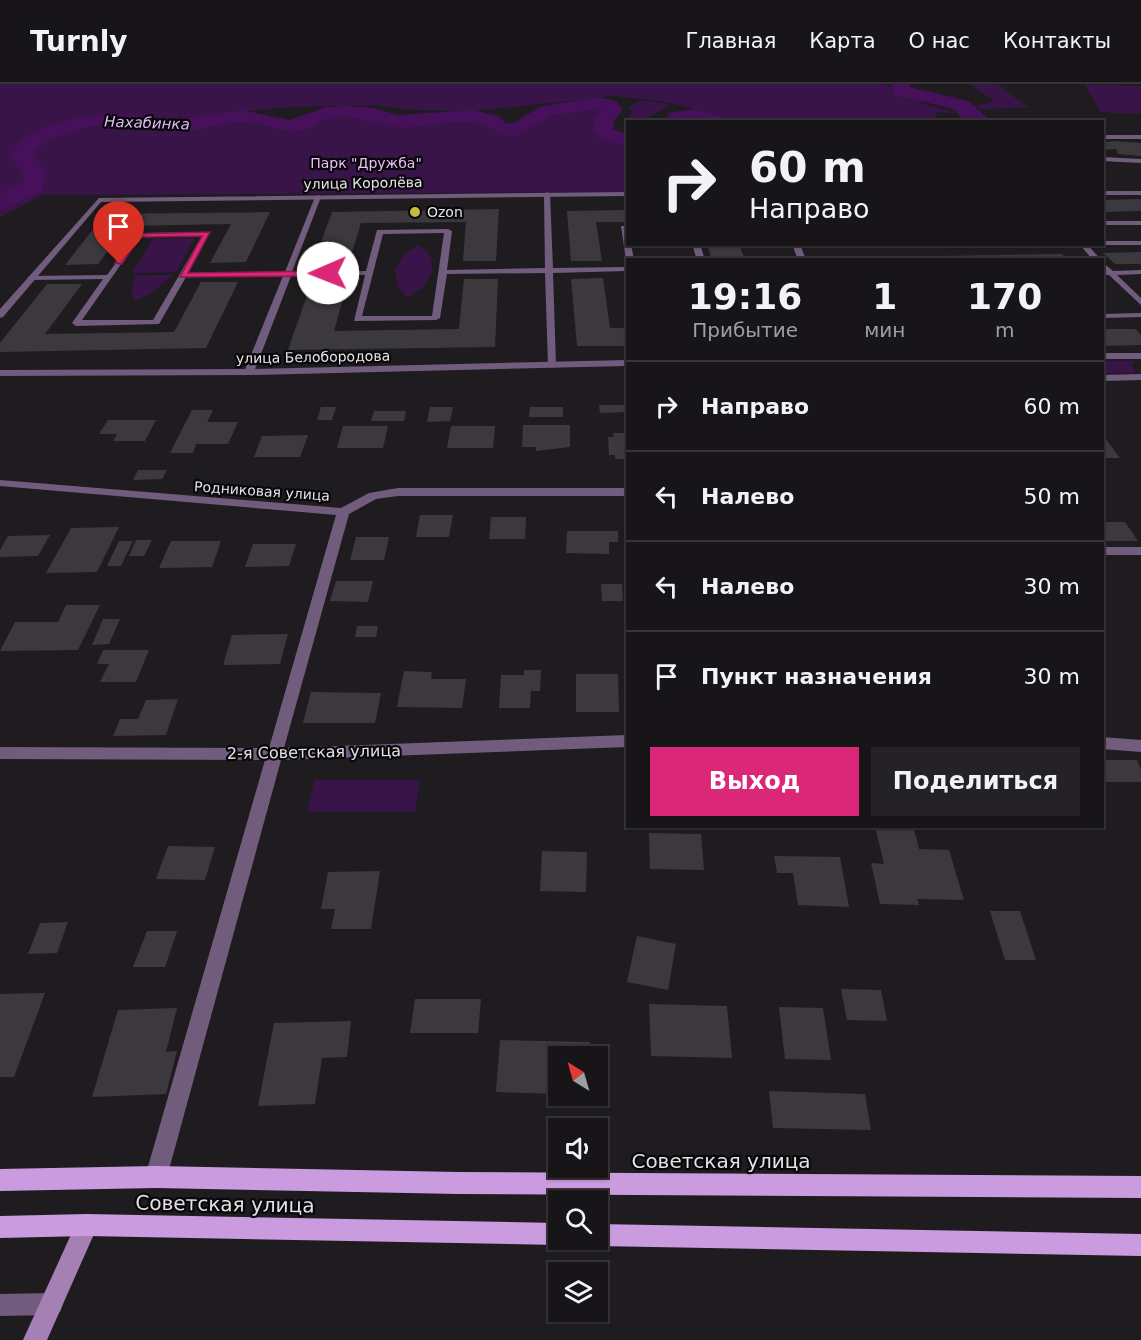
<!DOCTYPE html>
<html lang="ru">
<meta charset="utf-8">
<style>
body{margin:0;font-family:"DejaVu Sans",sans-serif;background:#242225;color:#f1f3f6;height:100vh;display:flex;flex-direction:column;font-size:22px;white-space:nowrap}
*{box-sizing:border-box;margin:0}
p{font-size:20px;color:#9e9fa2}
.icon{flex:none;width:33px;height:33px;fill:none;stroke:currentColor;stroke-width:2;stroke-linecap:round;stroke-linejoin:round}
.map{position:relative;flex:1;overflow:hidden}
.sheet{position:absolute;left:626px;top:174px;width:478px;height:570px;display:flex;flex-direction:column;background:#171518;border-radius:0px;box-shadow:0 2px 4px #0004,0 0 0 2px #363437}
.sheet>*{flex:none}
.banner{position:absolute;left:626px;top:36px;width:478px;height:126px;border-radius:0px;box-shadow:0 2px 4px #0004,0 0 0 2px #363437;background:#171518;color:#f1f3f6;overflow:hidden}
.needle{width:39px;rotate:323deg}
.fabs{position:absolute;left:548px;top:962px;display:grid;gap:12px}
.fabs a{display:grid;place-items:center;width:60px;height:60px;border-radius:0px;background:#171518;box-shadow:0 2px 4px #0004,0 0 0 2px #363437;font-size:30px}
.pin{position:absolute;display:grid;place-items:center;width:51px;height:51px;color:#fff;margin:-62px -26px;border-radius:50% 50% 50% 0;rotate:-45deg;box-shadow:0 0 6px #0007}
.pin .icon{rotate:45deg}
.me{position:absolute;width:66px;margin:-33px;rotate:269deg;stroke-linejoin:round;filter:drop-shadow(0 0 4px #0008)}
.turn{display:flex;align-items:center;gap:21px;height:126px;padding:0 24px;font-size:27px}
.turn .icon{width:78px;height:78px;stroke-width:2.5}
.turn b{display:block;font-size:42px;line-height:51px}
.eta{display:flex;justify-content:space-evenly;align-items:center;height:102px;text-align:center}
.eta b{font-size:36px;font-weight:800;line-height:42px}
.cta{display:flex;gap:12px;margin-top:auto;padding:12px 24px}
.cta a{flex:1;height:69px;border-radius:0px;background:#db2777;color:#fff;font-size:24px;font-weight:800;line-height:69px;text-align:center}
.cta a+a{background:#242225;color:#f1f3f6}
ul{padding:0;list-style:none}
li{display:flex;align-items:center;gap:18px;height:90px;padding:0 24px;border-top:2px solid #363437}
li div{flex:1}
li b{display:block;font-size:22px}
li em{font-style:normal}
header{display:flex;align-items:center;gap:36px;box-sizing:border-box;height:84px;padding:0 30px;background:#171518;border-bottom:2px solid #363437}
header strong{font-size:28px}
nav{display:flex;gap:33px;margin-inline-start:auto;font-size:21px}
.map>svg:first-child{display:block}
</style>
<header>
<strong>Turnly</strong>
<nav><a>Главная</a><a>Карта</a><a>О нас</a><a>Контакты</a></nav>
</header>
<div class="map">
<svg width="1141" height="1256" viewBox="0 0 1141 1256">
<rect width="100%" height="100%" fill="#1f1c20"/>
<path fill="#391448" d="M0,0H885L905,11L923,16L919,19L958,29L938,28L933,38L733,34L662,17L612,12L476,27L413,26L376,21L289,23L239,28L173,43L244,35L267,43L293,44L316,34L340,30L407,38L471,34L505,46L519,47L534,40L549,28L594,21L606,22V26L592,37L600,48L627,56V108L43,111L0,133Z
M970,0H997L1029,24L981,25L974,22L994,17Z
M1085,0L1141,2V30L1100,28Z
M640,17H651L671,21L650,32L646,37H628L632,27L629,23Z
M195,154L176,188L132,189L153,155Z
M419,161L429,170L433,186L423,203L408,214L398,203L395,186L405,170Z
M135,191H173L150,210L135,217L131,207Z
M1102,277H1134L1132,281L1135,289H1103Z
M315,696H420L415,728H307Z"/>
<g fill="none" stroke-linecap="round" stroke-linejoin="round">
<path fill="#46115a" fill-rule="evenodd" d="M891,0H909L910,3L968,17L992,38H965L954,25L895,11Z
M597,13L616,17L623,25L613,38L615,41L613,45L627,50V62L601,55L592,46L594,42L592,38L602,26L597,25L553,31L516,52C497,52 489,40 473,38C449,36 423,44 399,43C378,42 330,21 314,43C279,53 274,40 243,38C221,37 201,48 180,48C161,49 144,42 125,41C96,39 51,47 32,70L47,89L42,107L0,126V110L23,98L24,90L9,71L23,55L45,43L77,34L115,29L177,36L241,26L290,36L326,23L350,22L373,24L398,31L472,26L499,32L505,39L512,40L539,23Z
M694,25L730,34L733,38H664L669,29Z"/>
</g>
<path fill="#3c393e" d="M1113,57L1141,59V72L1118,70L1116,65L1102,66V59Z
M1141,115V127L1102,128V116Z
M499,125L496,177H463L466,138L361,139L349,178H314L332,128Z
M627,126V138H596L602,177H571L567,127Z
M270,128L246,178L210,179L231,140L126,142L98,180L65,181L105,130Z
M707,160H739L745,175L712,176Z
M1141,168V180H1115L1103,169Z
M1062,170L1067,176H879L877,173Z
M603,194L610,244H627V262H577L571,195Z
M464,195H498L495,263L288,266L312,197H348L334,247L459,245Z
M201,198H238L206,264L0,268V259L47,200H82L45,250L174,248Z
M1102,245H1135L1141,251V261L1102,262Z
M599,321H626V328L600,329Z
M321,323H336L332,336H317Z
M430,323H453L450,337L427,338Z
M530,323H563V333H529Z
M192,326H213L207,338H238L228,360H196L193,369H170Z
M374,327H406L404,337H371Z
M108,336H156L145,357H113L117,350H99Z
M523,341H570V363L536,367V363H522Z
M343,342H388L383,364H337Z
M451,342H495L493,364H447Z
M613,349H627V375H615V371H609L608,353H614Z
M1102,350L1120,374H1104L1102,379Z
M308,351L300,373H254L262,352Z
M138,386H167L162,395L133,396Z
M420,431H453L449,453H416Z
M491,433H526L525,455H489Z
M1102,438H1125L1138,457H1106L1102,451Z
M119,443L97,488L46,489L71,444Z
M567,447H618V458H609V470L566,469Z
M50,451L38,472L0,473V466L8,452Z
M356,453H389L384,476H350Z
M136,456H152L144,472H129Z
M119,457H133L121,482H107Z
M171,457H221L212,483L159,484Z
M253,460H296L289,482L245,483Z
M336,497H373L368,518L330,517Z
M601,500H622L623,517H602Z
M66,521H100L78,566L0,567L15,538H58Z
M103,535H120L109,560L92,561Z
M357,542H378L376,553H355Z
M288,550L280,580L223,581L232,551Z
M103,566H149L136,598H100L109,580H97Z
M524,586H541L540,607H531L530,624H499L501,591H524Z
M404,587L432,588L431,595H466L462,624L397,623Z
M576,590H618L619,628H576Z
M311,608L381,609L375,639H303Z
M178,615L166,651L113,652L120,635H138L146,616Z
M1102,676H1137L1141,686V698H1104Z
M875,742H913L919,765L949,766L964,816L917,815L919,821L880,820L871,779L884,780Z
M649,749L701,750L704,786L650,785Z
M168,762L215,763L205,796L156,795Z
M542,767L587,768L586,808L540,807Z
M774,772L840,773L849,823L798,821L793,789H777Z
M380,787L371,845H331L335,825H321L328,788Z
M990,827H1020L1036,876H1005Z
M68,838L57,869L28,870L40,839Z
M147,847H177L165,883H133Z
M637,852L676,860L668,906L627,898Z
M841,905L881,906L887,937L847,936Z
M45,909L14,993H0V910Z
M415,915H481L478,949H410Z
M649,920L727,922L732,974L651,972Z
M779,923L823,924L831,976L785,975Z
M177,924L166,968L177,967L166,1010L92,1013L118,926Z
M351,937L347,973L322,974L315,1020L258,1022L274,939Z
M500,956L590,958V972H558V1010L496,1008Z
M769,1007L865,1010L871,1046L773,1044Z"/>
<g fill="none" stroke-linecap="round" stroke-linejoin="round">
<path fill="#725c7d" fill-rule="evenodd" d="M1102,51H1141V55H1102Z
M1102,73L1141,75V79L1102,77Z
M1102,107H1141V111H1102Z
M547,108L550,110L553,184L627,183V187L553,189L556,281L552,284L548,281L545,189L447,190L440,234L436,236L354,237L365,191L291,192L254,288L249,291L244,288L283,192L186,193L159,240L76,242L72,239L103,195L31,196L27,194L31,192L107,191L138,149L210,148L188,189L285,188L315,113L318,111L321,113L292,188L366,187L377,146L448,145L452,147L447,186L545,184L544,110ZM444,149L432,232H362L383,150ZM202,152L153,236H82L140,153Z
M621,142H627V160H631L634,176H626Z
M692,160H700L705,176H697Z
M832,160L829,163H796L792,161Z
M1079,160H1087L1101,176H1093Z
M1102,178L1113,187L1141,186V190L1117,191L1141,214V221L1109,191H1104Z
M1141,229V233L1102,234V230Z
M1141,290V296L1102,297V291Z
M52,1209L60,1212L63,1220L60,1228L52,1231L0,1232V1210Z"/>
<path fill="#725c7d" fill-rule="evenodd" d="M627,108V112L101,118L3,233L0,234V225L99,114Z
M1102,137H1141V141H1102Z
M1102,157H1141V161H1099L1102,160Z
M792,160H800L806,176H798Z
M825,160H920L829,163Z
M1102,269H1141V275H1102Z
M627,276V282L249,291L0,292V286L249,285Z
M0,396L341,424L369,409L398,404H627V412H398L376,415L349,430L284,664L627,651V663L281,676L167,1093L164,1101L156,1104L148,1101L145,1093L265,676L0,675V663L269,664L336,431L0,402Z
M1102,463H1141V471H1103Z
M1102,653L1141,656V668L1102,665Z"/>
<path fill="#a480b4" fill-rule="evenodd" d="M87,1130L95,1133L98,1141L47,1256H23L79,1133Z"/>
<path fill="#ca9bdf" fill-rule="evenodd" d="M156,1082L458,1088L1141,1092V1114L458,1110L156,1104L0,1107V1085Z
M87,1130L558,1139V1155H567L558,1161L87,1152L0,1154V1132Z
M597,1140L1141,1150V1172L597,1162L589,1159L587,1155H597Z"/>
</g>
<path fill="#db2777" stroke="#8e194d" stroke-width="1.5" d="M210,148L188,189L328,187L332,189L328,192L180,193L202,152L140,153L122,180L115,179L135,150Z"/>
<circle fill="#c5bc3d" stroke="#080709" stroke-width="2" cx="415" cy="128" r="6"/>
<g text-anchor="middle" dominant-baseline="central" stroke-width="4.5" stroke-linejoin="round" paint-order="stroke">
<g font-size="14" fill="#e8bffc" stroke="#080709">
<text x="366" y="79">Парк "Дружба"</text>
</g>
<g font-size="14" fill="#e4e2e5" stroke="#080709">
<text transform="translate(363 99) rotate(-1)">улица Королёва</text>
<text transform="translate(313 273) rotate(-1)">улица Белобородова</text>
<text transform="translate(262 407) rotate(4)">Родниковая улица</text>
</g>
<g font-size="14" fill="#e4e2e5" stroke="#080709" text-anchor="start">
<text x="427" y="128">Ozon</text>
</g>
<g font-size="15" font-style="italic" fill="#e2b9f5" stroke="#080709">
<text transform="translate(147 39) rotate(2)">Нахабинка</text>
</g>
<g font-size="16" fill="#e4e2e5" stroke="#080709">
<text transform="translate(314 668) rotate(-1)">2-я Советская улица</text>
</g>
<g font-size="20" fill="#e4e2e5" stroke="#080709">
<text x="721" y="1077">Советская улица</text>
<text transform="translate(225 1120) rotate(1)">Советская улица</text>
</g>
</g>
</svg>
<div class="fabs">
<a><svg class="needle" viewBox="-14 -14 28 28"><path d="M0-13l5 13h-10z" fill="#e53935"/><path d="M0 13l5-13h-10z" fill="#9e9fa2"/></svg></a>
<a><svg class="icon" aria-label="sound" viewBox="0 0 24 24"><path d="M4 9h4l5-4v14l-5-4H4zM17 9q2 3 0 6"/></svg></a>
<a><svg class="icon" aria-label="search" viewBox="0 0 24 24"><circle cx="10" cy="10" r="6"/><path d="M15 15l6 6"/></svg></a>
<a><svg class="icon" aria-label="layers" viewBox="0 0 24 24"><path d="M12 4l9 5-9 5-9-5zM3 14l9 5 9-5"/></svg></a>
</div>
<div class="pin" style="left:119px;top:179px;background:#d93025"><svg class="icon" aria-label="arrive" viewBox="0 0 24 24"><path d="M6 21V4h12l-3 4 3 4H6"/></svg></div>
<svg class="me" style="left:328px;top:189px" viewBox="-20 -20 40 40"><circle r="19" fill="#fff"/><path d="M0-13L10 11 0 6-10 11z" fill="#db2777"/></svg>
<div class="banner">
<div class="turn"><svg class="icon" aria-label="right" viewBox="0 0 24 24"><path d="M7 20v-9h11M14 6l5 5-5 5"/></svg><div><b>60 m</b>Направо</div></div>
</div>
<section class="sheet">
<div class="eta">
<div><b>19:16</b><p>Прибытие</p></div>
<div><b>1</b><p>мин</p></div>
<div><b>170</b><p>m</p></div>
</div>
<ul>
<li><svg class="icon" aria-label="right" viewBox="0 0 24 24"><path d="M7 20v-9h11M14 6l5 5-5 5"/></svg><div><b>Направо</b></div><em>60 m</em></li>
<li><svg class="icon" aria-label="left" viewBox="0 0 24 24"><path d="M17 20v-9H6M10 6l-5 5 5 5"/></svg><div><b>Налево</b></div><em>50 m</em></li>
<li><svg class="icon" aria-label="left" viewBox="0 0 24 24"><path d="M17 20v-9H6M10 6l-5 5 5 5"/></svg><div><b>Налево</b></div><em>30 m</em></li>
<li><svg class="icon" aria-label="arrive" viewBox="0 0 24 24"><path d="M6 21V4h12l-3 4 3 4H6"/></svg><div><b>Пункт назначения</b></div><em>30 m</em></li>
</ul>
<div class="cta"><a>Выход</a><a>Поделиться</a></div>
</section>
</div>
